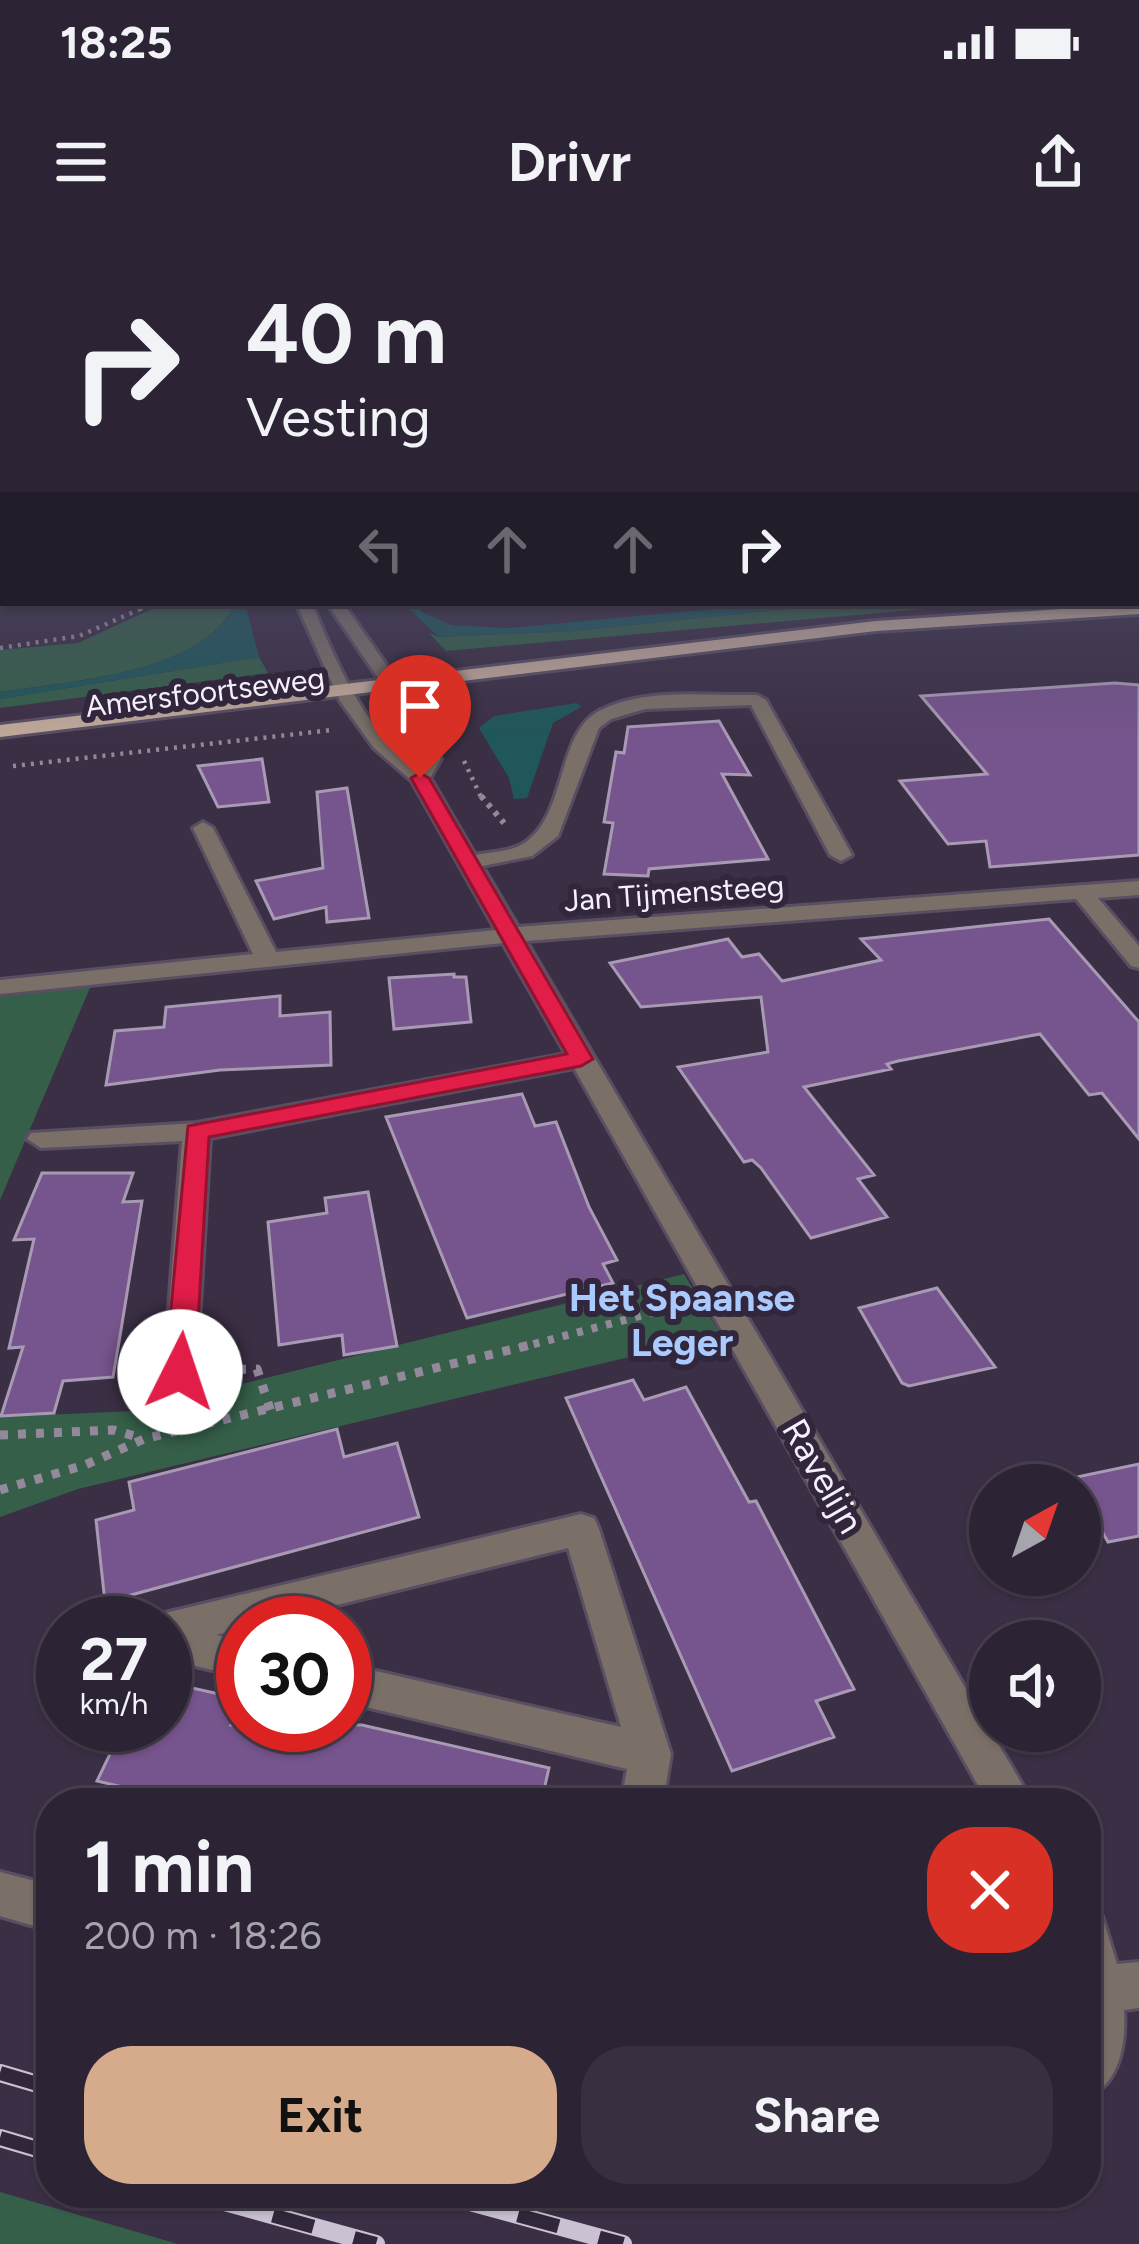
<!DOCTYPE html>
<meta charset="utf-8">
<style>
body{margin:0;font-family:Figtree,sans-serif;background:#382f40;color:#f1f3f6;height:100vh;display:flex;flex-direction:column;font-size:45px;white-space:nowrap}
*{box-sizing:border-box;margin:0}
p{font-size:39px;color:#a6a4ac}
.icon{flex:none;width:66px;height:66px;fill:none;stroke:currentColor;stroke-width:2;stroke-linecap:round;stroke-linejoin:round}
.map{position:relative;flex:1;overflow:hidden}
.drawer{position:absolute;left:36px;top:1548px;width:1065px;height:420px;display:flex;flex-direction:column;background:#2c2334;border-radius:48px;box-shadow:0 3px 9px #0004,0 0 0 3px #48404f}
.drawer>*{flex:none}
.top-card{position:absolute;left:0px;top:0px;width:1140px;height:366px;box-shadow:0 3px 9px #0004,0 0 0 3px #48404f;background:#2c2334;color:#f1f3f6;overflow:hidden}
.needle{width:78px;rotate:40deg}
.controls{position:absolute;left:969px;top:1224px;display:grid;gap:24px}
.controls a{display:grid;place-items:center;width:132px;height:132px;border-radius:50%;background:#2c2334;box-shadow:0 3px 9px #0004,0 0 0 3px #48404f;font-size:60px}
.speed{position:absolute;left:36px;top:1356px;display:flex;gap:24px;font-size:60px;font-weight:700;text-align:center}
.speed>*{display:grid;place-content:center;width:156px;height:156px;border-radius:50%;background:#2c2334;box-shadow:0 3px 9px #0004,0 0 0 3px #48404f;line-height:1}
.speed small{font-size:30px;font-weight:400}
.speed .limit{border:18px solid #d22;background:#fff;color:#111}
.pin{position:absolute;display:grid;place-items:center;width:102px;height:102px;color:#fff;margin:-123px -51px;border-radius:50% 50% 50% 0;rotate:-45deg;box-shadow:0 0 12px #0007}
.pin .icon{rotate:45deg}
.me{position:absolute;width:132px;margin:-66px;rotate:4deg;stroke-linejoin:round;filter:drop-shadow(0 0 9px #0008)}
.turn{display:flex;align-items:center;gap:42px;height:252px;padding:0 48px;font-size:54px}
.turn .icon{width:156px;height:156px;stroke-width:2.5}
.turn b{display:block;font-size:84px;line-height:102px}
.lanes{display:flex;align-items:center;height:114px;padding:0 48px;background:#0003;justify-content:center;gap:60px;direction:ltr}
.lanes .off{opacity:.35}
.round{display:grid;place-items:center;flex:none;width:126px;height:126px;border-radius:48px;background:#382f40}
.headline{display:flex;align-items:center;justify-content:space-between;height:204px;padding:0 48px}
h1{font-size:72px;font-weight:700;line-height:90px}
.action{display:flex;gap:24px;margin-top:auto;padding:24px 48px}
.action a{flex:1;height:138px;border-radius:48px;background:#d6ab8b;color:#111;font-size:48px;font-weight:700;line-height:138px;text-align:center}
.action a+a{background:#382f40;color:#f1f3f6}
.status{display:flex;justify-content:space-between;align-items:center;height:84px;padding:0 60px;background:#2c2334;direction:ltr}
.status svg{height:33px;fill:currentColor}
header{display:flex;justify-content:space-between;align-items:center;height:156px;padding:0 48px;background:#2c2334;font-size:54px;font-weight:700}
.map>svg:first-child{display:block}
</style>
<div class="status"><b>18:25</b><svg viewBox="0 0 49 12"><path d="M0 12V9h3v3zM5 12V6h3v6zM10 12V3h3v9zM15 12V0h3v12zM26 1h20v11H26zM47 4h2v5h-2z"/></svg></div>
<header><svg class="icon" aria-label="menu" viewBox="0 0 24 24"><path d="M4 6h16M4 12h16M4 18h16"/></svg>Drivr<svg class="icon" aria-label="share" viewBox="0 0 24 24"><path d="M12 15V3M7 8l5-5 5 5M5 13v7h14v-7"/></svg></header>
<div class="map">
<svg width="1139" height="2004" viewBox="0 0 1139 2004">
<rect width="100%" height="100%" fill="#3b2f45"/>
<path fill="#355f49" d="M165,363H235C205,434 68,441 0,452V410L78,403Z
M843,363H992L446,411L429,393L439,397L575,391Z
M259,417L268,433L0,468V459Z
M92,743L8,941L0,960V753Z
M684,1034L721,1095L78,1249L0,1277V1177L133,1171Z
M0,1952L178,2004H0Z"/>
<path fill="#1f575a" d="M235,363H245L259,417L0,459V452C66,442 208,433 235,363Z
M403,363H415L422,372L451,385L507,388L777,363H843L575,391L439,397Z
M577,463L581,467L553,483L527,558L514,559L509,538L479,488L494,476Z"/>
<path fill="#76548d" stroke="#a99ab4" stroke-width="3" d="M1115,443L1139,445V615L990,627L986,601L948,604L900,541L987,534L921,456Z
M719,481L750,535L722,534L768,619L649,629L648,636L604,634L613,583L604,582L616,512L624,513L628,487Z
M262,519L269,562L218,567L198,526Z
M347,548L369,678L327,682L326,667L274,679L256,641L323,628L317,552Z
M1049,679L1139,782V899L1102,853L1089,855L1040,794L898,821L887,824L891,829L804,847L874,935L858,939L887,977L811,998L761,928L752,920L744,922L678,827L768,812L761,757L641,767L610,723L728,699L742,717L759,714L782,741L881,720L861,699Z
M454,734V737H466L471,782L394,789L389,738Z
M280,756V776L330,772L331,825L220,830L106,845L115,791L164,787L166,767Z
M522,854L535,886L556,882L589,967L617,1020L603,1024L613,1043L467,1078L386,877Z
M42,933H133L123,962L142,961L120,1096L113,1137L63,1141L54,1173L1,1176L23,1107L9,1108L34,999L14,1000Z
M368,952L397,1106L344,1115L342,1095L279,1105L268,982L327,973L325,958Z
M937,1048L995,1127L909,1146L902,1143L859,1068Z
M633,1140L644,1160L686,1147L749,1262L756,1261L854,1449L816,1461L834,1497L732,1531L566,1158Z
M337,1189L344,1217L397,1203L419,1277L105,1362L96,1280L134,1270L129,1242Z
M1139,1224V1296L1108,1302L1072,1238Z
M165,1442L242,1459L231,1485H362L549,1528L541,1563H191L97,1541L124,1485H165Z"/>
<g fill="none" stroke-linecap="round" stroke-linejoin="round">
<defs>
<path id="minor" d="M0,220H3V225L0,224Z
M1137,272H1139V280H1137Z
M3,299V307L0,308V300Z
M296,363H312C336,423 363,488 417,527L423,519L393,460L327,363H343L411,460L441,519L430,538L475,615C489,612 508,612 521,605C568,579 555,494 599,471C645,447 707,456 757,455L766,460L852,615L841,621L830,615L751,465L645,469L611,479L599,488L558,596L532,616L482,626L518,687L1139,641V655L1098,658L1139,706V728L1131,726L1076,659L526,701L1033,1563H988L574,828L210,898L196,1132L192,1141L180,1145L168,1141L164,1132L182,901L41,908L27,899L31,893L197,883L566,814L503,703L0,754V740L253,714L193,588L203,582L213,588L276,712L496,690L412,541L374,508L340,461Z
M581,1274L594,1278L599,1289L671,1514L663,1563H621L627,1529L345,1462V1424L621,1487L568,1308L264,1383H243V1388L216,1395L243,1401V1437L165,1419V1383H149L165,1373Z
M0,1632L51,1645V1691L0,1676Z
M1086,1669L1102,1676L1117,1724L1139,1722V1768L1124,1770C1126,1804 1120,1844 1086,1858Z"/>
<path id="major" d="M1139,364V374L876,391L0,497V485L876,381Z"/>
</defs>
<use href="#minor" stroke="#594e62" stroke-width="6"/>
<use href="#major" stroke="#594e62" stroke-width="6"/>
<path stroke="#93899b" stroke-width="3" stroke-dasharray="3 4.5" stroke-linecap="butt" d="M140,370L152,363"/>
<path stroke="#93899b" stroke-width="4.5" stroke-dasharray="3 6" stroke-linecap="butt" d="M0,408L79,396L145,367
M464,521L482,559
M13,526L332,490"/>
<path stroke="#93899b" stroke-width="6" stroke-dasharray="4.5 6" stroke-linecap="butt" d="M481,556L504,583"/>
<path stroke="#93899b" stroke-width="8" stroke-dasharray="6 9" stroke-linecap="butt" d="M519,1108L681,1065"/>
<path stroke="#93899b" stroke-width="9" stroke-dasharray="8 10" stroke-linecap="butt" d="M220,1130L257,1129L271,1172
M0,1195L114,1190L141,1198
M0,1250L85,1225L144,1199L530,1105"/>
<use href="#minor" fill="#7b7068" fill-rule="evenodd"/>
<use href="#major" fill="#c1a99a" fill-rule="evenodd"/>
<defs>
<path id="rail" d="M0,1833L51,1848
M0,1898L51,1913
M192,1953L376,2004
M437,1953L623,2004"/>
</defs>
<use href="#rail" stroke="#cac2d2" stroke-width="18"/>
<use href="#rail" stroke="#31263b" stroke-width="14" stroke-dasharray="42" stroke-linecap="butt"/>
</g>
<linearGradient id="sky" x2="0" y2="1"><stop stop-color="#201a26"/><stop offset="0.44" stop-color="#4f4d68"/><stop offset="1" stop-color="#4f4d68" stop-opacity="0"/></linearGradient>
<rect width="1139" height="501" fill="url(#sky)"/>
<path fill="#e11d48" stroke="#92132f" stroke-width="3" d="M420,533L429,538L593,819L581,826L209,897L195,1132L190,1140H169L165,1132L188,886L567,814L411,538Z"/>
<g text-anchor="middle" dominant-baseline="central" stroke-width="12" stroke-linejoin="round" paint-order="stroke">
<g font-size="30" fill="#f6effd" stroke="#31263b">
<text transform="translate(205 452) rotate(-7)">Amersfoortseweg</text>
<text transform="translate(674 653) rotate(-4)">Jan Tijmensteeg</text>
</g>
<g font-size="36" fill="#f6effd" stroke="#31263b">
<text transform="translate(823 1236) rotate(60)">Ravelijn</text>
</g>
<g font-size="39" font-weight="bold" fill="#aac9fd" stroke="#31263b">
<text x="682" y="1057">Het Spaanse<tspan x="682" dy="45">Leger</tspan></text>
</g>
</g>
</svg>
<div class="controls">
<a><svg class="needle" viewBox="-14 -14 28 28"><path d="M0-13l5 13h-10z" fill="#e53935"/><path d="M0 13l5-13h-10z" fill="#a6a4ac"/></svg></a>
<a><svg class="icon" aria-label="sound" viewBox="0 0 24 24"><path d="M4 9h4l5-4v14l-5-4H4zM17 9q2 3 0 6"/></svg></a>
</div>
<div class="speed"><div>27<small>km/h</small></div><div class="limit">30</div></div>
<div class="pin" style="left:420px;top:538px;background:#d93025"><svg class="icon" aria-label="arrive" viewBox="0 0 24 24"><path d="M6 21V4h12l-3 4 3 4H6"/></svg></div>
<svg class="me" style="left:180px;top:1132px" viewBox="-20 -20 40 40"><circle r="19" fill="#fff"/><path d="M0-13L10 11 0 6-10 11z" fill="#e11d48"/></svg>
<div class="top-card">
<div class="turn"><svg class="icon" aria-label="right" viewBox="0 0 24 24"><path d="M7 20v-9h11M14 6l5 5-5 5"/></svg><div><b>40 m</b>Vesting</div></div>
<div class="lanes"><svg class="icon off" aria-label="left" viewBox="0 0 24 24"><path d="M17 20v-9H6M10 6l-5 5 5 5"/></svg><svg class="icon off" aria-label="ahead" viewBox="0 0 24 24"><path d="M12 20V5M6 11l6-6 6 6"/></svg><svg class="icon off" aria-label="ahead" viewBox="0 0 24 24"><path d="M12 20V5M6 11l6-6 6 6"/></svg><svg class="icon" aria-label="right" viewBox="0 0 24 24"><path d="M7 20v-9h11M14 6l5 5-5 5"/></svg></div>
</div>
<section class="drawer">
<div class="headline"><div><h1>1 min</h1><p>200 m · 18:26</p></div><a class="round" style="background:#d93025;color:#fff"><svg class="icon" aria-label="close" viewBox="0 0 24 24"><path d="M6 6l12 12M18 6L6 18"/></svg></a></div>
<div class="action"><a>Exit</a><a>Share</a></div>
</section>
</div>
